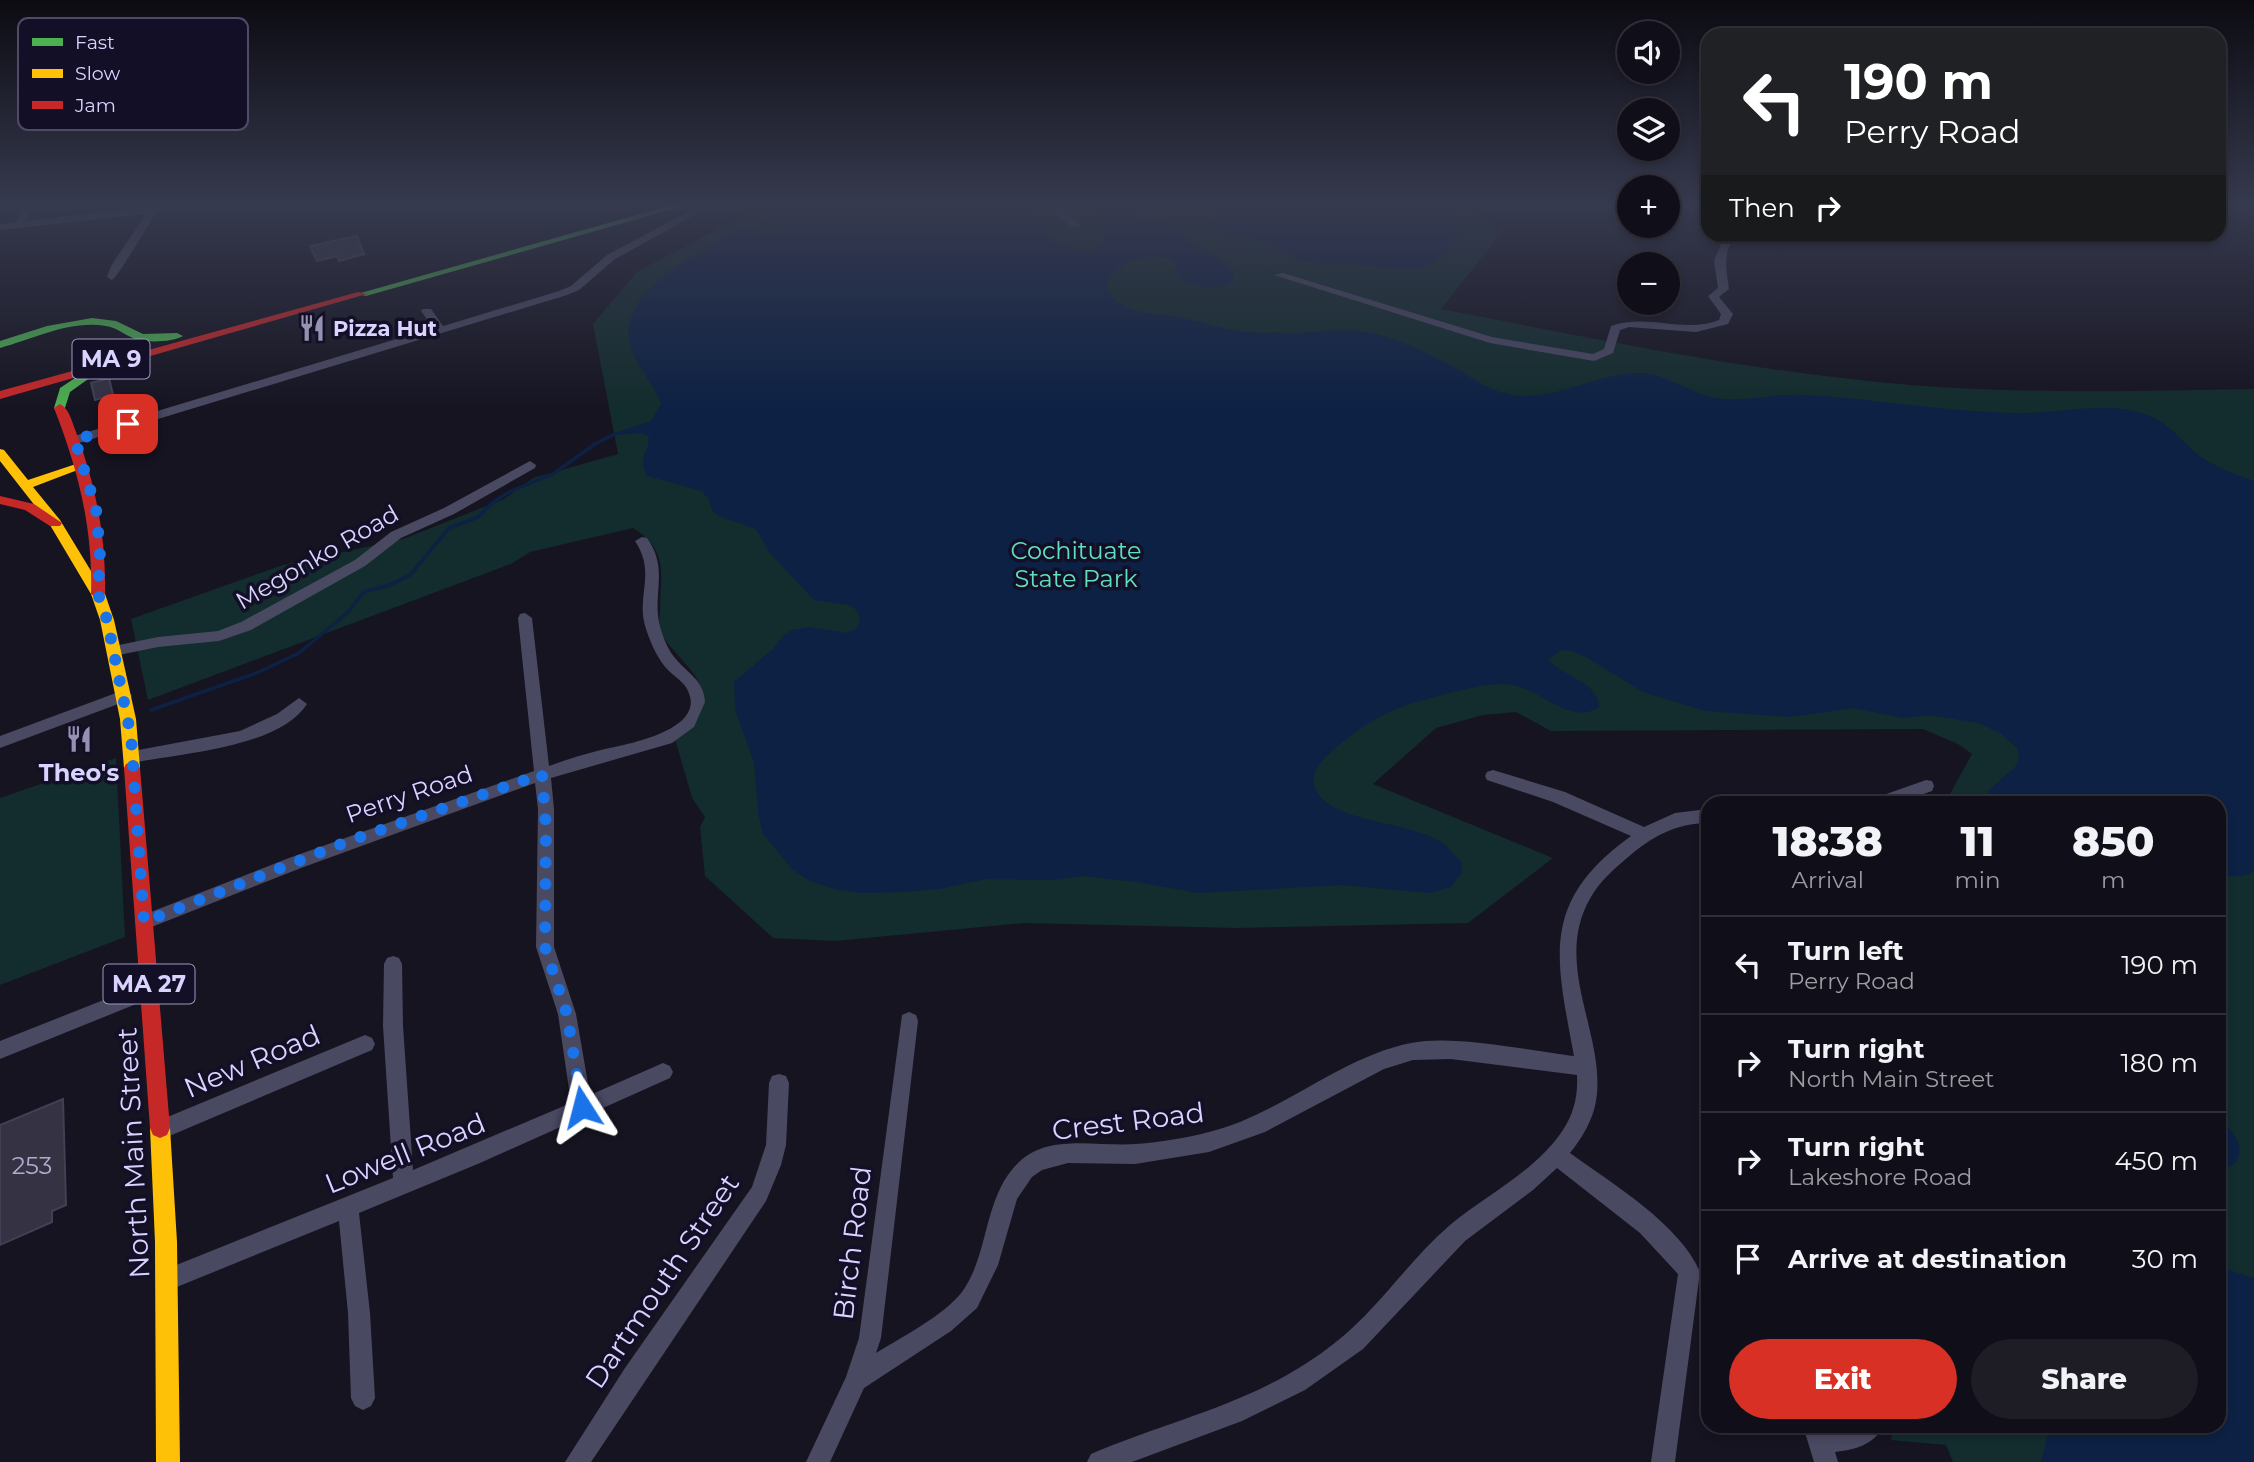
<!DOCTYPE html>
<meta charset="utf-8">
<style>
body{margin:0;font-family:Montserrat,sans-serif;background:#1e1d26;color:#f1f3f6;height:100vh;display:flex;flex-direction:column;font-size:26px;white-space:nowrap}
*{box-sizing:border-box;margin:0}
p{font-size:23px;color:#9c9ca2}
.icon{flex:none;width:38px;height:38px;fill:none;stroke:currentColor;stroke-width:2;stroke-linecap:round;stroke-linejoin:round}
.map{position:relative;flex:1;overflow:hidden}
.drawer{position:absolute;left:1701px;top:796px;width:525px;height:637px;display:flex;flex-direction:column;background:#100f19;border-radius:21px;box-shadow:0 4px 10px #0003,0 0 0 2px #302f38}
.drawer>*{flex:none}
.guide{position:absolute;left:1701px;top:28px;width:525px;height:214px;border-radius:21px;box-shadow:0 4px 10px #0003,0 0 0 2px #302f38;background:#202124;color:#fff;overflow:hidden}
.buttons{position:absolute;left:1617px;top:21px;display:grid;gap:14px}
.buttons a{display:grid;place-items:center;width:63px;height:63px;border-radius:50%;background:#100f19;box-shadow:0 4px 10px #0003,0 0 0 2px #302f38;font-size:35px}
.pin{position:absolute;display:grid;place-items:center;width:60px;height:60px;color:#fff;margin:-30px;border-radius:14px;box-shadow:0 4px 10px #0006}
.me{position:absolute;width:77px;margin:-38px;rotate:351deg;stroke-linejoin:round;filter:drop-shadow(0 0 5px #0008)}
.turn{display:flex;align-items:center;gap:24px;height:147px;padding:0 28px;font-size:32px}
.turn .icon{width:91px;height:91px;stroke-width:2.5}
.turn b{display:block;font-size:49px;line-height:60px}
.then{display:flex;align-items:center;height:66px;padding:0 28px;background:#0003;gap:14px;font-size:26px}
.eta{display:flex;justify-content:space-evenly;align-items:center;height:119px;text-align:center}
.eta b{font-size:42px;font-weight:800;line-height:49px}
.action{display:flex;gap:14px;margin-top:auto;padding:14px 28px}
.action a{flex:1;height:80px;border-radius:42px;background:#d93025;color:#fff;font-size:28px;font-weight:800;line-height:80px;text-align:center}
.action a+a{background:#1e1d26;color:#f1f3f6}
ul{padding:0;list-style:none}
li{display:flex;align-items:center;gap:21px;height:98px;padding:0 28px;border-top:2px solid #302f38}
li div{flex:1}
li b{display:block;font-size:26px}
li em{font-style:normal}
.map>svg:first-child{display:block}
</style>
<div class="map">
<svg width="2254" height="1462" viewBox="0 0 2254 1462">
<rect width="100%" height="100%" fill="#161421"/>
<path fill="#132c2d" d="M755,205H1471L1501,233L1441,309C1597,339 1752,372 1911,385C2025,394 2140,391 2254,389V1462H1953L1946,1445L1891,1440L1893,1426H2219V803H1945L1972,754L1958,744L1923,729L1551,731L1516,712L1483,715L1436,728L1373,784L1553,858L1468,923L1236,928L1024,923L835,941L773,938L705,876L700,827L705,817L692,798L675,739L703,693C696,667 669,652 660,630C658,625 660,615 660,609C661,572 668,550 633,528L530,552L511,564L148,700L131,619L283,565L403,539L504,499L533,478L618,454L593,324L637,272L756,208Z
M116,758L125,937L0,985V798Z"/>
<path fill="#0d2144" d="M769,205H967C978,219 1004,209 1020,212C1025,213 1031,214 1035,217C1043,222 1036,218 1040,226C1048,241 1065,249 1080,251C1094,253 1100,250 1106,238C1105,229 1104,216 1100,208C1113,198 1134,216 1146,221C1154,225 1165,222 1173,226C1181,230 1186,239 1193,244C1208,254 1229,257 1235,276L1229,285C1210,289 1189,288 1175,274L1176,264C1162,246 1108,263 1108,285C1108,298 1123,307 1134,310C1148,315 1165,314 1179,317C1207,323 1233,333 1262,333C1274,332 1288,334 1300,333C1330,331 1355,327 1384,336C1406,343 1429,354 1449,364C1471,376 1487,391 1513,395C1557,401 1596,373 1640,373C1671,374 1694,398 1726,399C1751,401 1777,393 1803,395C1872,398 1940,411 2010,413C2054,415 2102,400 2145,414C2167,421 2179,439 2196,453C2212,466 2234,474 2254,481V870C2245,879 2231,876 2219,875V803H1985L1989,790L2016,766L2019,757L2017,748L2000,733L1978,723L1929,715L1903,718L1854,708L1789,717L1706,711L1643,692L1586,657L1572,651L1561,650L1548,660C1563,676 1599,683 1599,707C1571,725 1545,693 1517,686C1497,681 1474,687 1454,692C1397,706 1377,713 1332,751C1317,764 1306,778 1320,796C1341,823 1412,822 1443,843C1449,848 1455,856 1461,862L1462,872L1451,887L1429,893L1342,885L1198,893L1137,882L1083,876L1056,880L986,879L939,889L902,892L861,893L834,889L810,881L793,870L763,834L758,812L754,763L735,709L734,682L773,649L783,636L792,630L809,627L846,633L856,629L860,621L858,611L849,605L814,600L769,552L756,529L719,516L712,510L709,499L702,491L647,476C637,456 649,454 649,437L643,433L616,435L615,433L651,421L661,404C657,389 637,366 631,347C613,292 701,252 739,229C756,225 772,236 789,232Z
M1215,205H1446C1457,215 1460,229 1453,243C1433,281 1396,267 1362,265C1343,263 1322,265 1303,261C1294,259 1287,253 1279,249C1260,240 1237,236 1218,229L1214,221L1225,210Z
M2219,1119C2233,1131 2246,1145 2236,1163L2221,1170H2219Z
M2219,1267L2254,1278V1462H2041L2050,1426H2219Z"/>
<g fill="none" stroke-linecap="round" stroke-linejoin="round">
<path stroke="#0d2144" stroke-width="3.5" d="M151,710L259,672L299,653L346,614L364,592L390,585L410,575L449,528L478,517L493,502L511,491L553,474L595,444L615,434"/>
</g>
<path fill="#343243" stroke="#433f54" stroke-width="2" d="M357,236L364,254L339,261L337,256L317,261L310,246Z
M109,378L113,395L95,400L91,383Z
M63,1099L66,1205L52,1211V1222L0,1245V1125Z"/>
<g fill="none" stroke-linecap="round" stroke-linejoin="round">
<path fill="#4a4962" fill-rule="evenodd" d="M24,205H34L26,221L154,206L202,205L197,208L157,212C149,223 118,277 112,280L107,277L111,266L146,214L0,230V224L16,222Z
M701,205H713L615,259L579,290L567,295L79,443L75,444L69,440L71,437L433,328L421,311L423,309H431L443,326L559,291L571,286L607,255Z
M1046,205H1057L1082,226L1073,228Z
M1726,234H1741C1721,246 1726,269 1729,289L1719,297L1733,314L1728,324L1696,332L1629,327L1620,330L1613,353L1594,361L1490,343L1274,275L1283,273L1492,337L1593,354L1604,349L1611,326C1649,313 1683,334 1719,320L1721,314L1708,296L1718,288L1714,260Z
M1751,234H1766L1761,237Z
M530,461L536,465L535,468L454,514L401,538L365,566L251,630L219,641L158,647L114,656L107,651L114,646L158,637L218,631L241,622L355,560L391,532L444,508Z
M642,537L647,538C671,571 649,598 662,633C665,642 669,651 675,658C687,673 704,680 705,702L694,727L672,743L551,778L554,809V947L576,1014L590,1095L663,1063L670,1066L673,1072L670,1078L480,1163L359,1213L370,1313L375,1398L371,1406L363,1410L355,1406L351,1398L348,1313L339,1221L167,1291L159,1288L156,1280L159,1272L393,1178L383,1026L384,964L387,958L393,956L399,958L402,964L403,1026L413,1170L571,1103L558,1014L536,947L538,809L535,783L301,868L144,930L138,927L135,922L138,917L289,858L534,771L518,618L520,614L525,613L532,618L549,766C566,760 584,754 601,750C624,745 707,731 688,691C685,683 675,677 669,671C658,660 651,644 646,629C635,596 657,574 635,541Z
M124,690L129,692L132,696L129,700L0,748V736Z
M299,698L307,704C279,748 180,753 133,763L127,761L125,757L127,753L133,751L240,731L277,714Z
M1493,770L1565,792L1644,827L1675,813L1708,809V823C1676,823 1651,837 1627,858C1614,869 1600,881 1591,897C1551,964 1607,1036 1596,1101C1593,1120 1582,1138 1570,1153C1611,1183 1680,1224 1700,1272L1675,1462H1651L1678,1274L1640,1233L1557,1168L1533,1190L1465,1241L1363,1349L1305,1390L1242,1421L1132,1462H1087L1091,1454C1156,1426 1225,1410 1287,1375C1319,1357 1349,1334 1374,1306C1399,1279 1422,1249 1450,1225C1487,1194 1535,1172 1563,1130C1574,1113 1578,1096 1577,1075L1451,1059L1413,1060L1384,1069L1265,1132L1209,1152L1135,1164L1068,1163L1042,1170L1032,1177L1017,1199L998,1265L977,1308L951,1331L864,1388L830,1462H806L846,1377L859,1338L902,1015L909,1012L916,1015L918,1021L881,1338L876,1353C902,1337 943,1316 962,1292C990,1253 983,1196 1019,1162C1049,1133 1098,1147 1136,1144C1160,1142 1186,1138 1209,1132C1281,1114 1340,1057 1411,1043C1453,1034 1531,1051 1574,1056C1556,958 1539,902 1631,836L1553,802L1487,780L1485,776L1487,772Z
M1926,780L1932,781L1934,786L1932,791L1898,803H1873L1875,798Z
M149,982L156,984L158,990L156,996L0,1059V1041Z
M365,1035L372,1038L375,1044L372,1050L160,1140L153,1137L150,1130L153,1123Z
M779,1074L786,1076L789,1083L786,1145L781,1165L766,1201L591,1462H565L625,1368L752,1187L766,1145L769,1083L772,1076Z
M1803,1426H1827V1429L1883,1426C1875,1445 1853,1450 1835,1452L1838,1462H1814Z"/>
<path fill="#4caf50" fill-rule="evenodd" d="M672,205H687L366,296L357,294Z
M92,318L116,321L143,334L177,333L183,336C174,342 146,343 135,339C125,335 116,327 106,326C69,320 34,339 0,348V341L47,326Z
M87,370L91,371V377L70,392L64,411H56L54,408L60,388Z"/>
<path fill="#ffc107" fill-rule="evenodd" d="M0,449L4,450L28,480L82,462L88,466L33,487L60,520L105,594L114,620L136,719L140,768L138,772H126L124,768L120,719L100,620L91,594L50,525L0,461Z
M160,1118L167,1121L170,1128L177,1242L180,1462H156L155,1242L150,1128L153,1121Z"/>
<path fill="#c62828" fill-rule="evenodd" d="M358,292L367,294L0,399V391Z
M60,404C69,408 72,422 76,432C96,485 106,537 105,594L98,599L91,594C93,528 78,469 54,408Z
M0,496L34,504L62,523L60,526H50L25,510L0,504Z
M132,762L138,764L140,768L170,1128L167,1135L160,1138L153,1135L150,1128L124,768L126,764Z"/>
</g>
<linearGradient id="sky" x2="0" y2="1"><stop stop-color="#0c0b12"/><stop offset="0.5" stop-color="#363a4e"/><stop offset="1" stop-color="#363a4e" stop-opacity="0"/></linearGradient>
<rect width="2254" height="409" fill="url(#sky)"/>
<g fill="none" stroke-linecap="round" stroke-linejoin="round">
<path stroke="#1a73e8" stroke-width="12" stroke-dasharray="0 21.6" d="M128,424L75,440L96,509L100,552L98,594L107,620L131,736L144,922L349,841L542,774L546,828L545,947L567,1014L582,1107"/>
</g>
<defs>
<symbol id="restaurant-bare" viewBox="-9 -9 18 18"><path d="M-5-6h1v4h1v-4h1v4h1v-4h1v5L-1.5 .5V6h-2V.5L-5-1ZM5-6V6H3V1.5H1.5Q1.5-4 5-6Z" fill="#9591b1" stroke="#130f26" stroke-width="2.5" paint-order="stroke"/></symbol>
</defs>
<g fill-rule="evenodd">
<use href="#restaurant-bare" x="293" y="309" width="38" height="38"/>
<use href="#restaurant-bare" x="60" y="720" width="38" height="38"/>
</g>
<g text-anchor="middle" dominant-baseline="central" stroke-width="7" stroke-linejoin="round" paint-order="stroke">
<g font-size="21" font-weight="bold" fill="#d9d4ff" stroke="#130f26" text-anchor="start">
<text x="333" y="328">Pizza Hut</text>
</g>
<g fill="#130f26" stroke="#9e99be" stroke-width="2">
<rect x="72.5" y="339.5" width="77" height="39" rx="5"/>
<rect x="103.5" y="964.5" width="91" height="39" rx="5"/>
</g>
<g font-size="23" font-weight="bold" fill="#d9d4ff">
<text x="111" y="359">MA 9</text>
<text x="149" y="984">MA 27</text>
</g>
<g font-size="24" fill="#5fe0c0" stroke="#130f26">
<text x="1076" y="550">Cochituate<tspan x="1076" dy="28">State Park</tspan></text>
</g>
<g font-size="24" fill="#d9d4ff" stroke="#130f26">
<text transform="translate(317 557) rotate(-30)">Megonko Road</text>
<text transform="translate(409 794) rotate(-19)">Perry Road</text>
</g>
<g font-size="24" font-weight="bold" fill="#d9d4ff" stroke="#130f26">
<text x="79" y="772">Theo's</text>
</g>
<g font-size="24" fill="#b0acd0">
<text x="32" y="1165">253</text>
</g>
<g font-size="28" fill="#d9d4ff" stroke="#130f26">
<text transform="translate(252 1061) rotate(-23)">New Road</text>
<text transform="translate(1128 1121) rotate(-7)">Crest Road</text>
<text transform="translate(133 1153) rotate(-93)">North Main Street</text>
<text transform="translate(405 1153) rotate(-22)">Lowell Road</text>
<text transform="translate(852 1243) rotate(-83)">Birch Road</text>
<text transform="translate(662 1281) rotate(-56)">Dartmouth Street</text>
</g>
</g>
<rect x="18" y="18" width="230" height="112" rx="10" fill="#130f26" stroke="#4e4a67" stroke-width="2"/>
<rect x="32" y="38" width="31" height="8" fill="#4caf50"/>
<rect x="32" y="69" width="31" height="9" fill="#ffc107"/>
<rect x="32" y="101" width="31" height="8" fill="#c62828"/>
<g font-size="19" fill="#d9d4ff">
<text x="75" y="49">Fast</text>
<text x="75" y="80">Slow</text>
<text x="75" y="112">Jam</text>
</g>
</svg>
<div class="buttons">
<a><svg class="icon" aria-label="sound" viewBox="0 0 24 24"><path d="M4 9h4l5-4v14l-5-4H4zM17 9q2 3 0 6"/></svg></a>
<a><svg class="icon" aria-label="layers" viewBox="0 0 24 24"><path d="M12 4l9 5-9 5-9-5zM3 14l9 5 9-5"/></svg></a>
<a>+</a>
<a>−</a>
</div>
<div class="pin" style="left:128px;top:424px;background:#d93025"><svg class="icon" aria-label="arrive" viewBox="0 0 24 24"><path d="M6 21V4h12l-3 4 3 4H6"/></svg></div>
<svg class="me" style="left:582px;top:1107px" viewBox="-20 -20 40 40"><path d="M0-17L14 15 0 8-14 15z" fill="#1a73e8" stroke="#fff" stroke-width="4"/></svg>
<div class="guide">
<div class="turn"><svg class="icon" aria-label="left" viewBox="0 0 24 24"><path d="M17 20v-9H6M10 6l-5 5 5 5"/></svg><div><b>190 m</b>Perry Road</div></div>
<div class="then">Then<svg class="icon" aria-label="right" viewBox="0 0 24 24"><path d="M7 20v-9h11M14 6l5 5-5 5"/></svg></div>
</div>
<section class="drawer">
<div class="eta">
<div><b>18:38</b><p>Arrival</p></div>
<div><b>11</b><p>min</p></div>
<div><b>850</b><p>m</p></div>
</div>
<ul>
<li><svg class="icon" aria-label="left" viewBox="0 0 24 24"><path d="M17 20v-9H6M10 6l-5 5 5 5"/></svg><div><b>Turn left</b><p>Perry Road</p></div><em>190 m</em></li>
<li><svg class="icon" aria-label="right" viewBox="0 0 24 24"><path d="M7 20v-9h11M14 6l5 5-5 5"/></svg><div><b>Turn right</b><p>North Main Street</p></div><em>180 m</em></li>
<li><svg class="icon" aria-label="right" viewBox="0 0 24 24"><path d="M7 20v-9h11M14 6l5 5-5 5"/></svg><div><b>Turn right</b><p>Lakeshore Road</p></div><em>450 m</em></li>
<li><svg class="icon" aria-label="arrive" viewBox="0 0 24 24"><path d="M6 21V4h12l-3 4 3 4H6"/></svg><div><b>Arrive at destination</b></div><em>30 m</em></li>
</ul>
<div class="action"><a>Exit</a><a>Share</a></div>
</section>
</div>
